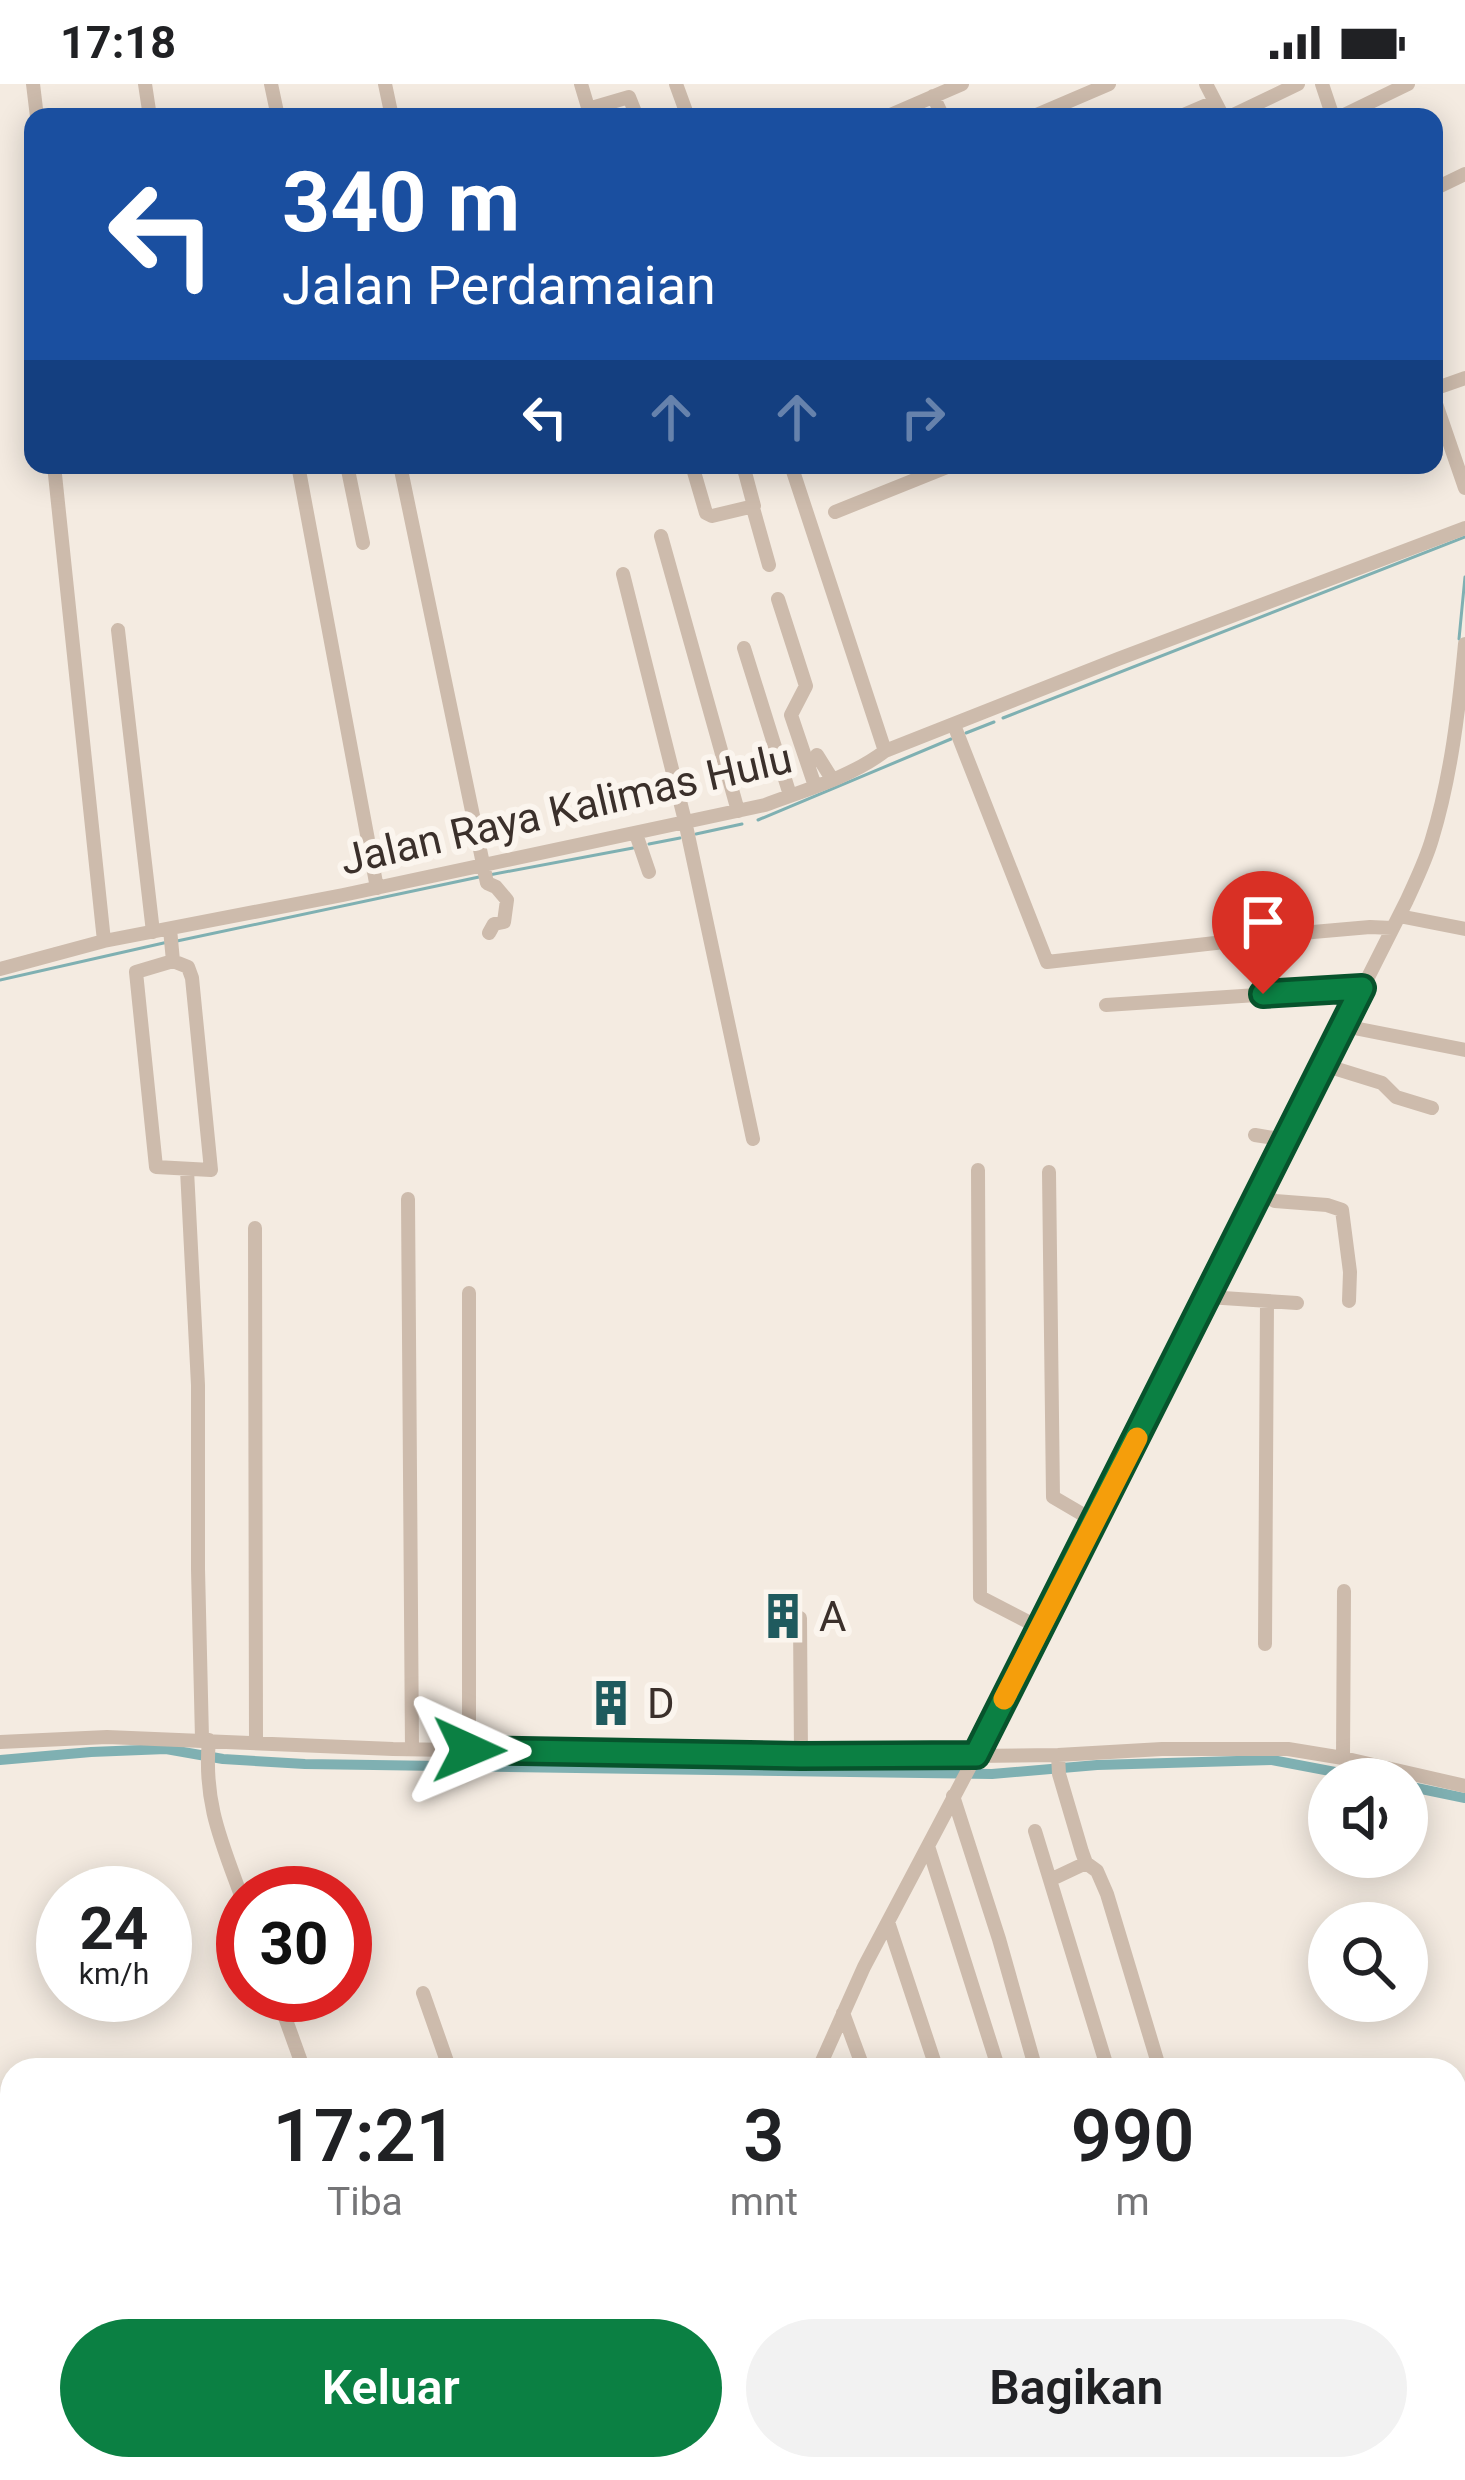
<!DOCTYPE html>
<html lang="id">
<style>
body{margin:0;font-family:Roboto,sans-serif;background:#f2f2f2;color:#202124;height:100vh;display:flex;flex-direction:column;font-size:45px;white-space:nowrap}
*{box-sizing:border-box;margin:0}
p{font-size:39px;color:#757577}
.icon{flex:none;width:66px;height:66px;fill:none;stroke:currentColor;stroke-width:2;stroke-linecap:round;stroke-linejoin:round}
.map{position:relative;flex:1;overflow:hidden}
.details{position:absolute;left:0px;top:1974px;width:1467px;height:423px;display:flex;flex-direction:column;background:#fff;border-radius:36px 36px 0 0;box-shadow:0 6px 30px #0003}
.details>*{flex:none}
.banner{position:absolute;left:24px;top:24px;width:1419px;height:366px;border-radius:24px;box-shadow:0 6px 30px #0003;background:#1a4fa0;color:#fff;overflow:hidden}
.controls{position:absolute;left:1308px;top:1674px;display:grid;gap:24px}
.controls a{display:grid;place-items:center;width:120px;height:120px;border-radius:50%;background:#fff;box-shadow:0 6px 30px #0003;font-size:60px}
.speed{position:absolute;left:36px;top:1782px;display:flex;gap:24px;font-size:60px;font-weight:700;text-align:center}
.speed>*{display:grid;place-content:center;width:156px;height:156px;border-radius:50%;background:#fff;box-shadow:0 6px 30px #0003;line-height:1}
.speed small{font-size:30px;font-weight:400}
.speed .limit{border:18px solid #d22;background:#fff;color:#111}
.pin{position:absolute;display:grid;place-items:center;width:102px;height:102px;color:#fff;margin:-123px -51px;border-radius:50% 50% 50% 0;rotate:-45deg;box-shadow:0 0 12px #0007}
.pin .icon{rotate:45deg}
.me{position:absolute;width:132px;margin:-66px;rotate:91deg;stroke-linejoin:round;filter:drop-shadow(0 0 9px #0008)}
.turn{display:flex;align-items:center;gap:42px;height:252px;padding:0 60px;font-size:54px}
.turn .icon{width:156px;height:156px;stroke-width:2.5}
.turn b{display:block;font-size:84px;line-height:102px}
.lanes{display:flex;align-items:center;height:114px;padding:0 60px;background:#0003;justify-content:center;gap:60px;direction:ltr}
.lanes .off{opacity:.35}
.eta{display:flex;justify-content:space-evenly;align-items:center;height:204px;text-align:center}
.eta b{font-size:72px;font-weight:600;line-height:84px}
.primary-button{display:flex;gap:24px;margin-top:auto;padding:24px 60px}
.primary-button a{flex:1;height:138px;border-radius:72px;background:#0b8043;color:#fff;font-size:48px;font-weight:600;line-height:138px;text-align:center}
.primary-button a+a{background:#f2f2f2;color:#202124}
.status{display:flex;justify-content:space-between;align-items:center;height:84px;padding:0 60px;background:#fff;direction:ltr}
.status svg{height:33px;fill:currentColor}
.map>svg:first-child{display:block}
</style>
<div class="status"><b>17:18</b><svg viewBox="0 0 49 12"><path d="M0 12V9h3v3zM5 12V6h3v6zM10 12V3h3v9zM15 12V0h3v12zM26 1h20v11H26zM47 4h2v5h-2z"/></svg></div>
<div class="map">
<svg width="1465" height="2396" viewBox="0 0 1465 2396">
<rect width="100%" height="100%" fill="#f4ebe1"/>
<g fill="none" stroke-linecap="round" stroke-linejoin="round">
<path stroke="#7fb0b2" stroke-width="3" d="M1459,555L1465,493
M1003,634L1465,453
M966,649L994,638
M758,736L951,655
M696,750L742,740
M649,760L680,754
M489,791L633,764
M177,857L479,793
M0,896L168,858"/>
<path stroke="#7fb0b2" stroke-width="10" d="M0,1676L91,1668L166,1665L223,1675L305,1680L992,1690L1097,1681L1272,1676L1372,1695
M1407,1702L1465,1714
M650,2396L653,2385"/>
<path stroke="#cdbbac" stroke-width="14" d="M33,0L37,33
M145,0L150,33
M271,0L278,33
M385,0L392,33
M581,0L590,30
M676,0L688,33
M1206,0L1223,33
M1322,0L1333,33
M933,12L943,33
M588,25L629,13L637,33
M886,33L962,0
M1032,33L1109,0
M1179,33L1214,18
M1229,33L1298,0
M1340,33L1408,0
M1434,105L1465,90
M1434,305L1465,294
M1434,314L1465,404
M54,381L104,857
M298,381L377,804
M347,381L363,459
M400,381L487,799L496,803L507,816L504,838L494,840L489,849
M692,381L706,429L712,432L754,422L743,381
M791,381L885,667
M753,424L769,481
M835,428L952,381
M661,452L738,727
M623,490L685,737L753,1055
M778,515L806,602L791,631L815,702
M118,546L153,848
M744,564L790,711
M954,641L1047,878L1313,848L1370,843L1392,844
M817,671L832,695
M636,750L649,788
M1399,832L1465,845
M170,845L173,877L188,883L192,894L211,1086L156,1083L136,888L173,877
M0,885L104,857L343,811L765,721C805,706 851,693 885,667L1118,575L1465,444
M1106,921L1362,904
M1344,942L1465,966
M1324,981L1382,999L1396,1013L1432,1024
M1255,1051L1286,1056
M187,1086L198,1301V1485L202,1655
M978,1086L980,1513L1040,1544
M1049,1088L1053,1413L1094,1437
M1260,1109L1275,1117L1327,1121L1342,1126L1350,1188L1349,1217
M408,1115L412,1665
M255,1144L256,1659
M1208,1213L1297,1219
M800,1534L801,1672
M1265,1560L1267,1217
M209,1656C203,1719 222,1759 243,1817
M0,1658L107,1653L393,1665L882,1673L1058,1671L1162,1665H1288L1343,1674L1465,1702
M469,1666V1209
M1058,1671L1059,1690L1082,1768L1086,1779L1097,1787L1107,1810L1160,1986
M1343,1674L1344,1507
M953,1712L999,1855L1036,1986
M1035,1747L1050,1796
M928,1762L999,1986
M1086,1779L1050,1796L1108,1986
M888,1838L937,1986
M423,1909L450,1986
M277,1911L304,1986
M843,1929L864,1986
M818,1986L864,1883L976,1671L1407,816C1416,796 1426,776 1432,755C1451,693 1459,624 1465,560
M583,2385L628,2396
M811,2385L829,2396
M1065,2385L1069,2388L1144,2396
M177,2396L180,2385
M386,2396L390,2385
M1197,2396L1200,2385"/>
</g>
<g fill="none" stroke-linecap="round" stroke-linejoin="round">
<defs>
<path id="route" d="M469,1666L801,1672L976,1671L1362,904L1263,910"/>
</defs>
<use href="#route" stroke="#07532c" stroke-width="30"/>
<use href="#route" stroke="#0b8043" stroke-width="21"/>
<path stroke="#f59e0b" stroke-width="21" d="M1004,1615L1137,1354"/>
</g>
<defs>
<symbol id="building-bare" viewBox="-9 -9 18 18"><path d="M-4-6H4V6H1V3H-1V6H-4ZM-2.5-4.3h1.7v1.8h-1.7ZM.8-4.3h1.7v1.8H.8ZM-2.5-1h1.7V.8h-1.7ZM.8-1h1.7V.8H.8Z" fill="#1f5a5e" stroke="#fbf5ee" stroke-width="2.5" paint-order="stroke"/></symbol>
</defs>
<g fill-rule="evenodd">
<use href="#building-bare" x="750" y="1499" width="66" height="66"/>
<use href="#building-bare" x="578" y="1586" width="66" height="66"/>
</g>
<g text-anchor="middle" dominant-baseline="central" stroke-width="12" stroke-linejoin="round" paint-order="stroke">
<g font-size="42" fill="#3b302b" stroke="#fbf5ee">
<text transform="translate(566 725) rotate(-13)">Jalan Raya Kalimas Hulu</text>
</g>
<g font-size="42" fill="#3b302b" stroke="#fbf5ee" text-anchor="start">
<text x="819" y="1532">A</text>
<text x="647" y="1619">D</text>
</g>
</g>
</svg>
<div class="controls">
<a><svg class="icon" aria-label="sound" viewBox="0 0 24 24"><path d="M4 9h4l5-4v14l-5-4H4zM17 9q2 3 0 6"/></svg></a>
<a><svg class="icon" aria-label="search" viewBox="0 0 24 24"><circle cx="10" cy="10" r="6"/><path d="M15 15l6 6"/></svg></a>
</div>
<div class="speed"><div>24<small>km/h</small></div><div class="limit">30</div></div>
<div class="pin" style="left:1263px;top:910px;background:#d93025"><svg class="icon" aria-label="arrive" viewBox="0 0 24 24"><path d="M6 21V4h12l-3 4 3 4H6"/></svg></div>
<svg class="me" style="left:469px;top:1666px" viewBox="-20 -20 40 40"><path d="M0-17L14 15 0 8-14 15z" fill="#0b8043" stroke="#fff" stroke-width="4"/></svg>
<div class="banner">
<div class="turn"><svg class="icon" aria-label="left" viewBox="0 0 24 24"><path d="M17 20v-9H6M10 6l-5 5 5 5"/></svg><div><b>340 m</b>Jalan Perdamaian</div></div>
<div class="lanes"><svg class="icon" aria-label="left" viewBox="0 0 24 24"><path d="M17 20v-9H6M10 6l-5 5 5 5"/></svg><svg class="icon off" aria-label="ahead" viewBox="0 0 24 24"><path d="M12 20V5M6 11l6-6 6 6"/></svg><svg class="icon off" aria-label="ahead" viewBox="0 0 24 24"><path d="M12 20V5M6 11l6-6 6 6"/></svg><svg class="icon off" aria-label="right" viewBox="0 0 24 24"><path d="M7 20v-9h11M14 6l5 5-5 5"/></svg></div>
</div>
<section class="details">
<div class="eta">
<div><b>17:21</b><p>Tiba</p></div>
<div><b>3</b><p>mnt</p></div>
<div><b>990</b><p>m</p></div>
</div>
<div class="primary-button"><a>Keluar</a><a>Bagikan</a></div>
</section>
</div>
